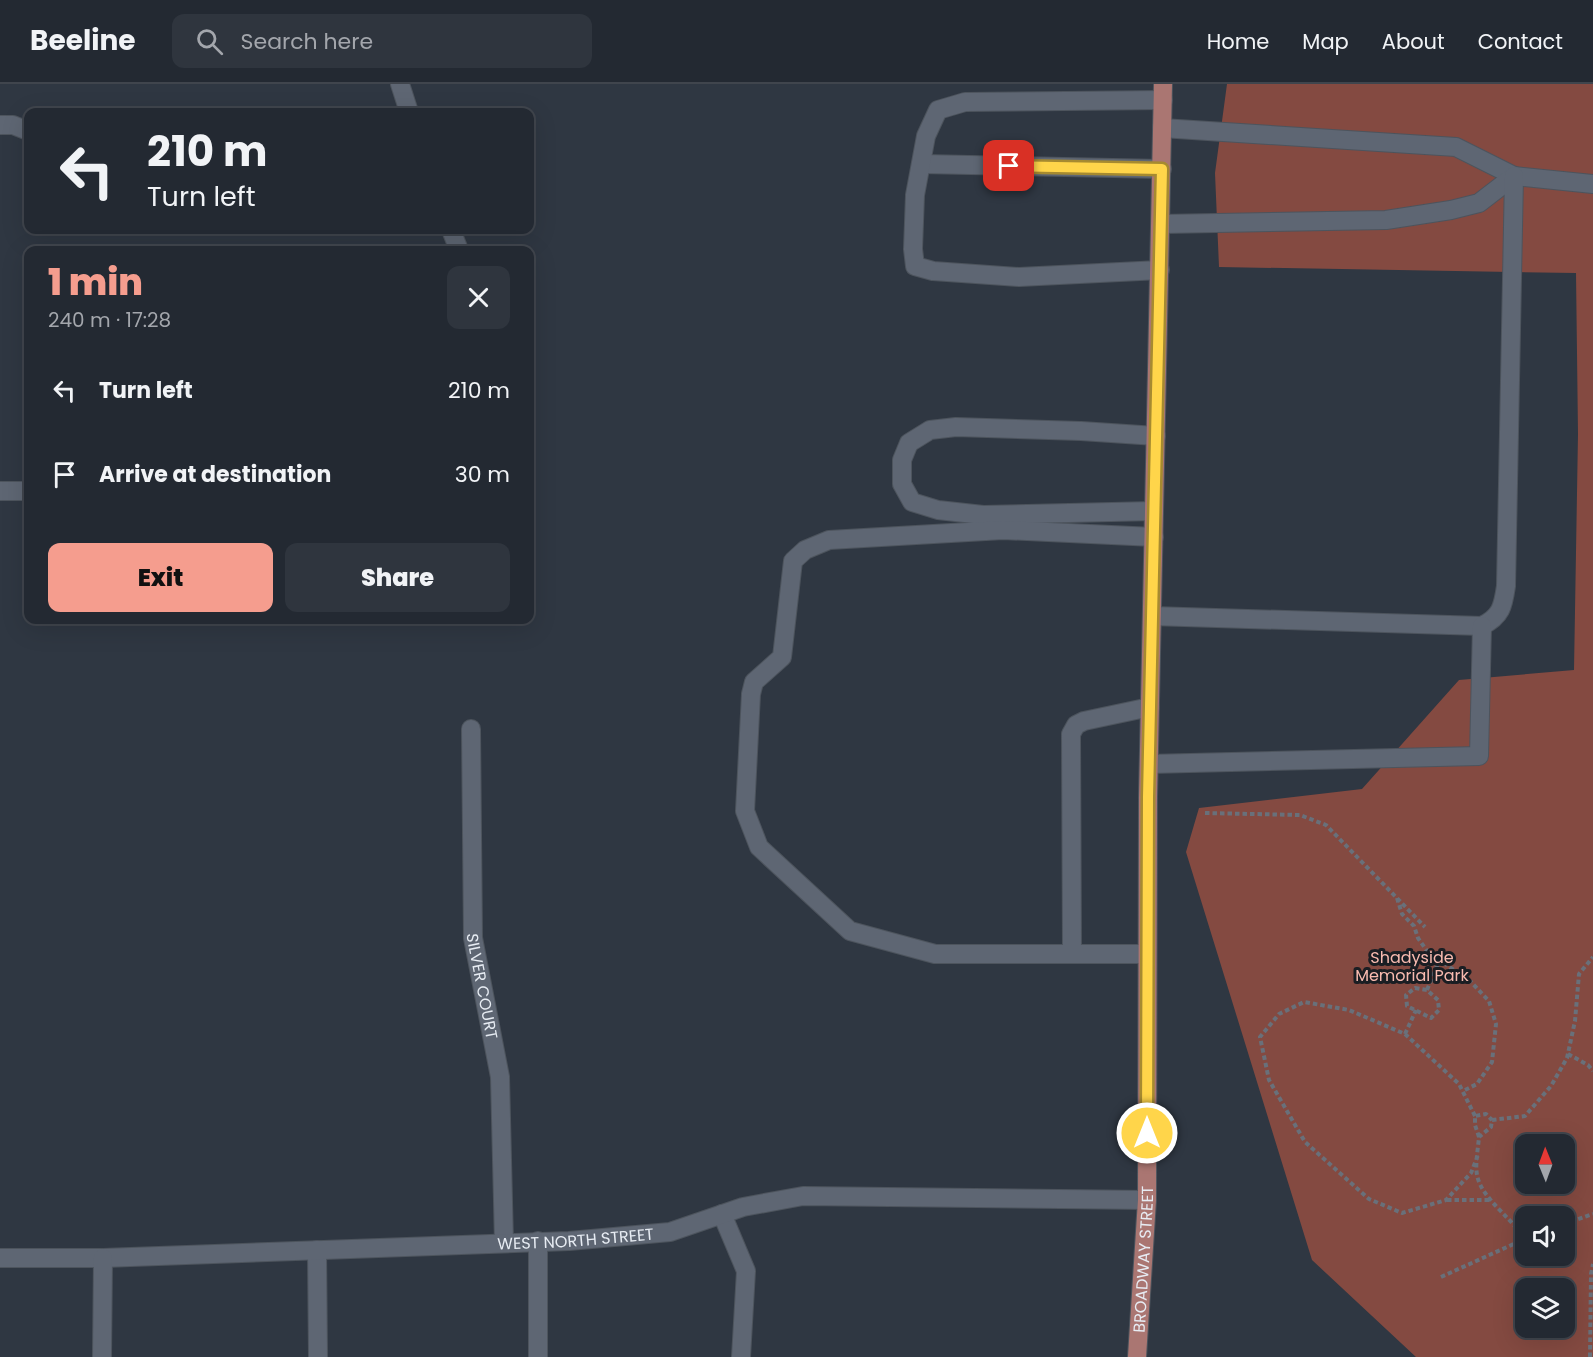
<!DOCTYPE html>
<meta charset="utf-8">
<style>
body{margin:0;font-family:Poppins,sans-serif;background:#2f353e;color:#f1f3f6;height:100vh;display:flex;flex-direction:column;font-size:22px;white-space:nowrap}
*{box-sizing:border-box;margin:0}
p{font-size:20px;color:#a3a6ac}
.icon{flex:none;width:33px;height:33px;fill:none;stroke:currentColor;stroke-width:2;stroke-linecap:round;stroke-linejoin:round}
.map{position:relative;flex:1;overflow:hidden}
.drawer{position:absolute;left:24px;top:162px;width:510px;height:378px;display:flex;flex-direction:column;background:#232932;border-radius:12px;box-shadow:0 6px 24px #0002,0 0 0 2px #40454d}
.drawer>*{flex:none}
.top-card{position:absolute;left:24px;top:24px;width:510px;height:126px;border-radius:12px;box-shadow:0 6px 24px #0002,0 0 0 2px #40454d;background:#232932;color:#f1f3f6;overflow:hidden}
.needle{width:39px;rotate:359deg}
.tools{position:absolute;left:1515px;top:1050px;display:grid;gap:12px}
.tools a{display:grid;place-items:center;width:60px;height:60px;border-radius:12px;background:#232932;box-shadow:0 6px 24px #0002,0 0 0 2px #40454d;font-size:30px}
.pin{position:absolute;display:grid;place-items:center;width:51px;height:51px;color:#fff;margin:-26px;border-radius:12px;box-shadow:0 3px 9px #0006}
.me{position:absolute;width:66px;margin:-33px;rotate:0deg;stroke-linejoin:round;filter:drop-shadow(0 0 4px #0008)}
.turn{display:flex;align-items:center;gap:21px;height:126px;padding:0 24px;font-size:27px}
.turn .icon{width:78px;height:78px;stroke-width:2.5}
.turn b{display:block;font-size:42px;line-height:51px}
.round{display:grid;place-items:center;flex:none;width:63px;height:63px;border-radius:12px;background:#2f353e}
.summary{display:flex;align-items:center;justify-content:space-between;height:102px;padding:0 24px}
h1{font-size:36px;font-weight:800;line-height:45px;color:#f59d8e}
.cta{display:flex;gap:12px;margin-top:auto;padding:12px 24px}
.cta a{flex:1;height:69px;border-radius:12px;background:#f59d8e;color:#111;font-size:24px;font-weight:800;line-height:69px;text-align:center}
.cta a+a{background:#2f353e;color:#f1f3f6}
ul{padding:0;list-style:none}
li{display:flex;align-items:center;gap:18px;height:84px;padding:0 24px}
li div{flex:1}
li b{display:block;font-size:22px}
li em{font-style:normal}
header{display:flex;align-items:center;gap:36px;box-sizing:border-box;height:84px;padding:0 30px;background:#232932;border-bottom:2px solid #40454d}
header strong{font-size:28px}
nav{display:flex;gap:33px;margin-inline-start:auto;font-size:21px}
.search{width:420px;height:54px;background:#2f353e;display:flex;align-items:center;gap:15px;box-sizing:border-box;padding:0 21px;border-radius:12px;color:#a3a6ac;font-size:22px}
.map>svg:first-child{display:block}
</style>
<header>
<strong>Beeline</strong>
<div class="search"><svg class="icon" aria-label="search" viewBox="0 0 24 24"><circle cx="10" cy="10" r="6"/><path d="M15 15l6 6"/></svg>Search here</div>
<nav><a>Home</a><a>Map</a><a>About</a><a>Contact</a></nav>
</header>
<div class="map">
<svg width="1593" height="1273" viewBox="0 0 1593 1273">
<rect width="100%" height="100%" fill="#2f3742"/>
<path fill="#844a41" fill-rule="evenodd" d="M1227,0H1593V1273H1416L1312,1176L1186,768L1199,724L1362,705L1459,596L1574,586L1578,350L1576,189L1219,183L1215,89ZM1526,1060H1564V1100H1526ZM1526,1132H1564V1172H1526ZM1526,1204H1564V1244H1526Z"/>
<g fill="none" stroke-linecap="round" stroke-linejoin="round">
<defs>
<g id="minor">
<path d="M400,0L409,28"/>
<path d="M0,41H13L28,47"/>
<path d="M1162,44L1456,63L1514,92L1593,100"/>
<path d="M922,80L1162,85"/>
<path d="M1161,140L1386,136L1451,126L1479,119L1514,92"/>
<path d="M451,146L459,166"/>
<path d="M1160,186L1019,193L933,187L915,182L913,165L915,111L926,52L938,26L965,18L1163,16"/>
<path d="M0,407H28"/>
<path d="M1154,427L983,431L938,426L912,418L902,400V376L909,359L930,346L956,343L1081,347L1156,352"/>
<path d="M1152,532L1482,542C1501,532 1503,523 1506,502L1514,92"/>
<path id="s1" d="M471,645L473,854L500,993L504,1159"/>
<path d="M1149,680L1479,672L1482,542"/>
<path d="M1072,869L1071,650L1076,641L1084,637L1150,623"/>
<path d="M1147,870H935L850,847L759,763L745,727L751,610L754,598L782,573L793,477L805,466L829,456L1003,446L1154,453"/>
<path d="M722,1130L746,1187L741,1273"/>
<path d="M317,1166L318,1273"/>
<path id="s2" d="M0,1174H103L569,1157L670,1148L743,1123L803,1112L1147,1116"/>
<path d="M102,1273L103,1174"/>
<path d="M538,1273V1157"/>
</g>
<g id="major">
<path id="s3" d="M1137,1273L1147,1116L1148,713L1163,0"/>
</g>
</defs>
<use href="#minor" stroke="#4d545d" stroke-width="20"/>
<use href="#major" stroke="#4d545d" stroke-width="20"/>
<path stroke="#69707a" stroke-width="4" stroke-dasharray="4.5 3" stroke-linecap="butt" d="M1205,729L1300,731L1326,741L1425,843
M1397,814L1402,830L1414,842L1418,854L1427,867L1471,898L1489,917L1496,940L1492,978L1477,1000L1463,1007
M1415,904L1427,906L1438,916L1439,926L1431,934L1407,922L1406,911Z
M1427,906L1440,875
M1405,950L1416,926
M1568,970L1588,981L1593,987
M1475,1032L1459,1000L1405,950L1349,926L1304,918L1279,930L1260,953L1269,996L1305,1058L1369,1115L1402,1129L1446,1116L1471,1089L1478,1071
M1492,1036L1525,1032L1551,1002L1567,974L1575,937L1579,890L1593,873
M1479,1053L1475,1041V1032L1486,1030L1492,1036L1491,1043L1479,1053C1478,1065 1475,1080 1477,1091C1481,1113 1508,1131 1520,1149
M1447,1116H1490
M1564,1140L1593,1130
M1526,1144L1520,1149L1518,1158L1526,1163
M1441,1193L1518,1158
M1590,1273L1591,1190L1593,1180"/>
<use href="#minor" stroke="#5e6673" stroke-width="18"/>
<use href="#major" stroke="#aa7672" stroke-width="18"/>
</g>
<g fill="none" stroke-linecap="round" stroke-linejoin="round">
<defs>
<path id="route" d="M1009,82L1162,85L1148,713L1147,1049"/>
</defs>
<use href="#route" stroke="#a68a30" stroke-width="15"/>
<use href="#route" stroke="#ffd54a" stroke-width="10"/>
</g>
<g text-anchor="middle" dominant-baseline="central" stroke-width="6" stroke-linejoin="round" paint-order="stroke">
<g font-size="16" fill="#f9bbb0" stroke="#1a1e23">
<text x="1412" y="873">Shadyside<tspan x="1412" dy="18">Memorial Park</tspan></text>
</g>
<g font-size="16" fill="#e7ecf3" stroke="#1a1e23">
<text stroke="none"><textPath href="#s1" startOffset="258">SILVER COURT</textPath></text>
<text stroke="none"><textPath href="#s2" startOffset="576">WEST NORTH STREET</textPath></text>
<text stroke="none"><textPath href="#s3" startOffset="98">BROADWAY STREET</textPath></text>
</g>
</g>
</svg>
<div class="tools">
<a><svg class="needle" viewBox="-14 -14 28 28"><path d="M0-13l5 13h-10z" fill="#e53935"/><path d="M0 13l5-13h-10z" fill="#a3a6ac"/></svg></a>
<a><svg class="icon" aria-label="sound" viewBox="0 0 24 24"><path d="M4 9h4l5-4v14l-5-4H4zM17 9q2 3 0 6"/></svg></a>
<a><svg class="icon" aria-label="layers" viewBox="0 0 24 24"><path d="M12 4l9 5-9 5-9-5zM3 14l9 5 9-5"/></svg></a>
</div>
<div class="pin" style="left:1009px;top:82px;background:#d93025"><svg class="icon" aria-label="arrive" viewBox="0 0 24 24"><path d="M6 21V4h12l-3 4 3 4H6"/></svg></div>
<svg class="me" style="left:1147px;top:1049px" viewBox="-20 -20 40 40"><circle r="17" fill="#ffd54a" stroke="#fff" stroke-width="3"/><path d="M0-11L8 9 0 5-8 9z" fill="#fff"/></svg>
<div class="top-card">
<div class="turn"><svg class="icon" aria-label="left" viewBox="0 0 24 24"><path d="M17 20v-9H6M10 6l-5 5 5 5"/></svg><div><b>210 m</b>Turn left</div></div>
</div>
<section class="drawer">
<div class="summary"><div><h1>1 min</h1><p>240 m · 17:28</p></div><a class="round"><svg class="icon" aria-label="close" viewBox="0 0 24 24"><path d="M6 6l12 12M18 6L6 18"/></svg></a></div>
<ul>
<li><svg class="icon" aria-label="left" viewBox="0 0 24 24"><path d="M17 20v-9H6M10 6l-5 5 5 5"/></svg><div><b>Turn left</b></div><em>210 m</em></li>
<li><svg class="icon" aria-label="arrive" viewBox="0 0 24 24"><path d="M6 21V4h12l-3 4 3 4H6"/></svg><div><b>Arrive at destination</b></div><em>30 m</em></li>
</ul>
<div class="cta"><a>Exit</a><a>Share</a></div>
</section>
</div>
